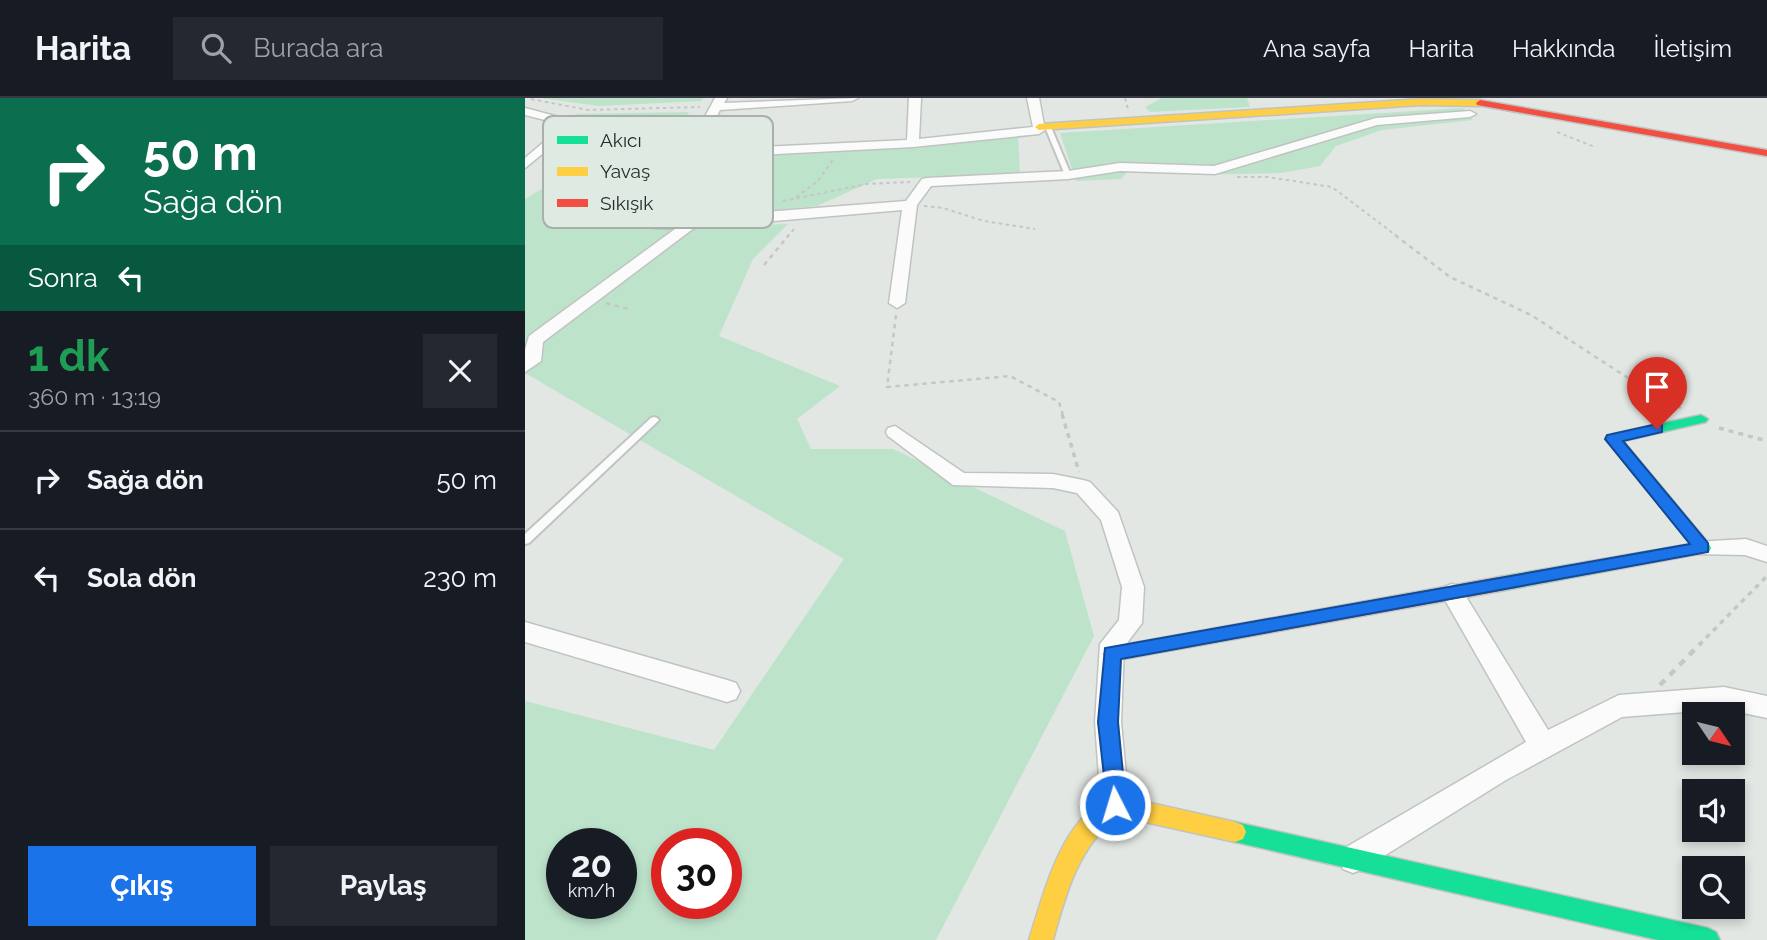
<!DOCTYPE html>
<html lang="tr">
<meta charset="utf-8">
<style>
body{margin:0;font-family:Raleway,sans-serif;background:#242831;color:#f1f3f6;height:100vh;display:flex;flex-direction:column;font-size:26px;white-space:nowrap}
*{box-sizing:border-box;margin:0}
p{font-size:23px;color:#9ea1a6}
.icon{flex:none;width:38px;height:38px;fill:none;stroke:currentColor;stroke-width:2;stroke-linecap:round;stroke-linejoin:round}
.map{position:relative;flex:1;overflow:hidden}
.panel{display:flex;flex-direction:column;background:#171b24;width:525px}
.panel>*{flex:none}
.hud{background:#0b6e4f;color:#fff;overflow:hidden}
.needle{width:46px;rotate:125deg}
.controls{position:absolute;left:1157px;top:604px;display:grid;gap:14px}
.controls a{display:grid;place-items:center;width:63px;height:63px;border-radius:0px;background:#171b24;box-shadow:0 4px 10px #0003;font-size:35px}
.speed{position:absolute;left:21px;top:730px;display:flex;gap:14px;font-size:35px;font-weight:700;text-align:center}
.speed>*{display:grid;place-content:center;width:91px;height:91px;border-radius:50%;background:#171b24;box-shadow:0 4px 10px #0003;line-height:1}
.speed small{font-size:18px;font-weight:400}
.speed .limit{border:10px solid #d22;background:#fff;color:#111}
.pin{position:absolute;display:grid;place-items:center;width:60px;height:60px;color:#fff;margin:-72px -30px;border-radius:50% 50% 50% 0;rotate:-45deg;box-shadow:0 0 7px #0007}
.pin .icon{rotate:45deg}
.me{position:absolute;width:77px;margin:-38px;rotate:355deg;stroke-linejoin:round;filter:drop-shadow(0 0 5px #0008)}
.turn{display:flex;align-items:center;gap:24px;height:147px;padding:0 28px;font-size:32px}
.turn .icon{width:91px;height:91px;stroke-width:2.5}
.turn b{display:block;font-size:49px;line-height:60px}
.then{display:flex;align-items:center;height:66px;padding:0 28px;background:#0003;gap:14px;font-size:26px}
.round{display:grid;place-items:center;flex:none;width:74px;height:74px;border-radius:0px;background:#242831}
.head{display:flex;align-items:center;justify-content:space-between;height:119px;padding:0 28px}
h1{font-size:42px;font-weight:700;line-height:52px;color:#1e9e55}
.button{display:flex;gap:14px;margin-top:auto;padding:14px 28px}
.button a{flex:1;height:80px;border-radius:0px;background:#1a73e8;color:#fff;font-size:28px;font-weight:700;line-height:80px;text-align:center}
.button a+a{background:#242831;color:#f1f3f6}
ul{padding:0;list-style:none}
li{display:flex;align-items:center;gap:21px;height:98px;padding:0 28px;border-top:2px solid #363941}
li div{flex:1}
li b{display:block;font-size:26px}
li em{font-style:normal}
header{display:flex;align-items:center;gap:42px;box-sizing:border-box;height:98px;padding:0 35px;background:#171b24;border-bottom:2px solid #363941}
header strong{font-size:33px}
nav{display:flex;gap:38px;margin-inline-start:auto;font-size:24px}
.search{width:490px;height:63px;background:#242831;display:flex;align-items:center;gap:18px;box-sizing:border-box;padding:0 24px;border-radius:0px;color:#9ea1a6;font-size:26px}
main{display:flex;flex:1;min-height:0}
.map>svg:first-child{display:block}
</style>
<header>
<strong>Harita</strong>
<div class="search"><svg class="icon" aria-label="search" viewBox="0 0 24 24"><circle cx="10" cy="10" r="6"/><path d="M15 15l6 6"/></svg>Burada ara</div>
<nav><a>Ana sayfa</a><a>Harita</a><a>Hakkında</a><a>İletişim</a></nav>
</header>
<main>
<section class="panel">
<div class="hud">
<div class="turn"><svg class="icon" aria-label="right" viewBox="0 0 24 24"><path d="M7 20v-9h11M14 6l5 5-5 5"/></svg><div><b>50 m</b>Sağa dön</div></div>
<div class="then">Sonra<svg class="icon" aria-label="left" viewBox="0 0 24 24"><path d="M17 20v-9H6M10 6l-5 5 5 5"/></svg></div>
</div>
<div class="head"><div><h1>1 dk</h1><p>360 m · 13:19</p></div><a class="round"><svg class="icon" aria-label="close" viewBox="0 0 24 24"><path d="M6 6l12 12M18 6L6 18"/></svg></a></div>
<ul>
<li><svg class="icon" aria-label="right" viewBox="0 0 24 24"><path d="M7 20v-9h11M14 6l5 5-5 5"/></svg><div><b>Sağa dön</b></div><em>50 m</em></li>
<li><svg class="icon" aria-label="left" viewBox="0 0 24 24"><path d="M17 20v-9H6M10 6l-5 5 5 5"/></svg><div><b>Sola dön</b></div><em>230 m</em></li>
</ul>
<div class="button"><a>Çıkış</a><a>Paylaş</a></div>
</section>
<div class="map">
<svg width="1242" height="842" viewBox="0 0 1242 842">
<rect width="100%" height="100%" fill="#e2e7e4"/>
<path fill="#bde3cb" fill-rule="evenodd" d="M15,0H178L176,3L74,8Z
M637,0H722L725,9L625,14L620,9Z
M938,10L948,22L857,32L811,48L795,68L756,75L667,77L664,67L610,65L596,81L551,83L535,35Z
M164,14L105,130L263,126L228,161L194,238L315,288L272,321L286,351H368L540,433L569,538L411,842H0V603L189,652L319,461L0,275V101L61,64L50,16ZM37,746H96V805H37ZM142,746H201V805H142Z
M493,38L495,76L352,81L292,108L149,121L174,60Z"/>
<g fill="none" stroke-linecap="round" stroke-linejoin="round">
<defs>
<path id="lane" d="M523,27L526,29L546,77L545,78L540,77L520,29Z
M129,319L132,320L134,322L132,324L4,445L0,446V436L126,320Z"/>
<path id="street" d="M190,0H202L199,5L333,0L327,3L195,12L175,52L382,42L384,0H396L394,41L508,29L502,0H514L520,32L514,36L388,49L171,60L138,122L381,103L397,81L402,80L543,73L595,65L689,68L851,20L945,13L951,16L945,19L852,27L690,76L595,73L543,81L406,88L392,107L380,205L372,210L364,205L377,112L169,130L18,244L16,263L0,274V252L4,238L150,131L129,130L122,126Z
M0,10L34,19L38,39L0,70V60L26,38L24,23L0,17Z
M370,328L439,375L528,376L558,382L565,384L593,414L619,489L617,525L599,549L596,624L604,707L600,716L590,720L580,716L576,707L570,624L575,546L594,522L597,489L576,422L552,395L528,390L428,387L363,338L361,334L363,330Z
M1221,441L1242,448V464L1220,457L1170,456L1167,450L1170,444Z
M927,486L935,489L1023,632L1094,597L1199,589L1242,598V620L1199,611L1097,619L981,682L838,771L828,775L818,771L814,761L818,751L1001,644L916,495L919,489Z
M0,524L202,582L211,585L215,593L211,601L202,604L0,544Z"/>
<path id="fast" d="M1176,317L1183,321L1181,324L1098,343L1184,446L1186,450L1184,454L975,493L969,491L967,486L969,481L975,479L1166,446L1081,341L1088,336Z
M710,724L1183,830L1191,834L1195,842H1133L710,744L702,741L699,734L702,727Z"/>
<path id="slow" d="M896,1L955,2L959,5L955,8L896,7L514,32L510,29L514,26Z
M590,697L710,724L718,727L721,734L718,741L710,744L593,718C553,749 541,795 528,842H504C520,793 536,718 590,697Z"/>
<path id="jam" d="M955,2L1242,52V58L952,7L951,5Z
M975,479L981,481L983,486L981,491L975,493L587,563L581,561L578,556L581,551L587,549Z"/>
</defs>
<use href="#lane" stroke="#c0c4c1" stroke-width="4"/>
<use href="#street" stroke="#c0c4c1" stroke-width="3"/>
<use href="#fast" stroke="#c0c4c1" stroke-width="3"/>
<use href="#slow" stroke="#c0c4c1" stroke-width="3"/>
<use href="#jam" stroke="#c0c4c1" stroke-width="3"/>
<path stroke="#c5c7c6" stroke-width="2" stroke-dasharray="3.5 3.5" stroke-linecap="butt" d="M600,0L603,11
M6,1L63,12L175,9
M1032,34L1070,49
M712,79H743L807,89L873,139
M271,99L293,83L309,60
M258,103L342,86L385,84
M399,108L418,110L459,123L510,131
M262,139L271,129"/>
<path stroke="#c5c7c6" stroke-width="2.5" stroke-dasharray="4.5 4.5" stroke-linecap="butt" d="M870,137L925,179L1006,217L1117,289L1156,310
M239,167L264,137
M81,205L107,212
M371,217L362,289L485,278L534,304L538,317"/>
<path stroke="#c5c7c6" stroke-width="3.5" stroke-dasharray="5 5" stroke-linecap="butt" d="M537,316L554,374
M1194,330L1242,343
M1174,547L1242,478"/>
<path stroke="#c5c7c6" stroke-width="4.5" stroke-dasharray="7 7" stroke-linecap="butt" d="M1135,587L1176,545"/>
<use href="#lane" fill="#fbfbfb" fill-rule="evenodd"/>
<use href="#street" fill="#fbfbfb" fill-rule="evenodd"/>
<use href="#fast" fill="#16e098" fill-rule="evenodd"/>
<use href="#slow" fill="#ffcf43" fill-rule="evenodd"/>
<use href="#jam" fill="#f24e42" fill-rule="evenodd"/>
</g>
<path fill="#1a73e8" stroke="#114b97" stroke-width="2" d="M1132,326L1137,327V334L1098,343L1183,445V454L596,561L593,624L601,707L598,714L590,717L583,714L573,624L580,550L1165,446L1080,341L1082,337Z"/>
<rect x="18" y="18" width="230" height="112" rx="10" fill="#dfeae3" stroke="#a8b0ab" stroke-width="2"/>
<rect x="32" y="38" width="31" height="8" fill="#16e098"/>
<rect x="32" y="69" width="31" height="9" fill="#ffcf43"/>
<rect x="32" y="101" width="31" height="8" fill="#f24e42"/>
<g font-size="19" fill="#262927">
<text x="75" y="49">Akıcı</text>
<text x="75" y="80">Yavaş</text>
<text x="75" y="112">Sıkışık</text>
</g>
</svg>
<div class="controls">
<a><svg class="needle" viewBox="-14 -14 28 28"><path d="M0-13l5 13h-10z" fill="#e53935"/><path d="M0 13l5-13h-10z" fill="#9ea1a6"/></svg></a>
<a><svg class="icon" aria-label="sound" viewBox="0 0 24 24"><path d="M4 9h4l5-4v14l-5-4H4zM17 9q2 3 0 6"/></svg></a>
<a><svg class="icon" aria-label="search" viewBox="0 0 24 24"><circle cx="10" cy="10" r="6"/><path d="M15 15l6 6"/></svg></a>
</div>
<div class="speed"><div>20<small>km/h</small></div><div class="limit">30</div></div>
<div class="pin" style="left:1132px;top:331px;background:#d93025"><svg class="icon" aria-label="arrive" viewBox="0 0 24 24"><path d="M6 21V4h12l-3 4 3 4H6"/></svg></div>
<svg class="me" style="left:590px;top:707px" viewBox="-20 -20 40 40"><circle r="17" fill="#1a73e8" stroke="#fff" stroke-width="3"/><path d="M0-11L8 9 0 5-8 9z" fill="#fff"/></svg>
</div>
</main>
